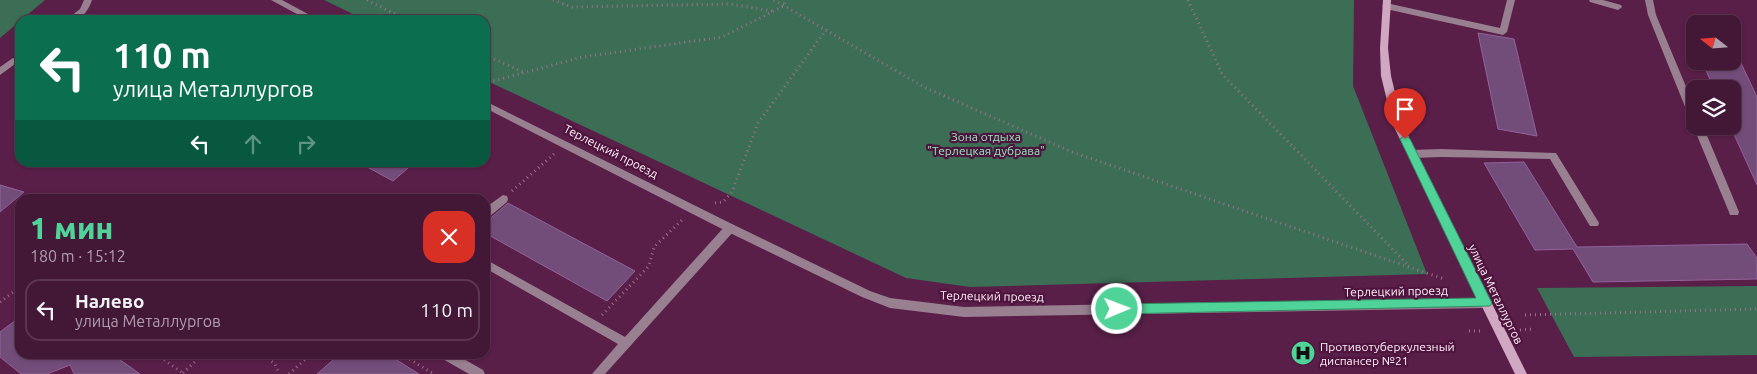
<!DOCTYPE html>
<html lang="ru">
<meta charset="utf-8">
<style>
body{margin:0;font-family:Ubuntu,sans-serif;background:#4a203e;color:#f1f3f6;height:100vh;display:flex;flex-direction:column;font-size:19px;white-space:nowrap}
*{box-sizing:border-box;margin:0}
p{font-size:16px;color:#af9fad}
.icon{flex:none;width:28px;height:28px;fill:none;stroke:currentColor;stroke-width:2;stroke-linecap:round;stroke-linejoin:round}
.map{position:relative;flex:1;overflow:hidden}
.side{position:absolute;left:15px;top:194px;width:475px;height:165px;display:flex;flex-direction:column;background:#431736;border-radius:15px;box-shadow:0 1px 4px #0004,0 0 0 1px #5b3651}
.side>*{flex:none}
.hud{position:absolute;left:15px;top:15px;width:475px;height:152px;border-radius:15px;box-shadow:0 1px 4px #0004,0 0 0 1px #5b3651;background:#0b6e4f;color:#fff;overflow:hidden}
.needle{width:32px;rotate:287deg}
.buttons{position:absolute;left:1686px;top:15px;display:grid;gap:10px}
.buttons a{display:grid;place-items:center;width:55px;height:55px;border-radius:10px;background:#431736;box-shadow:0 1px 4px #0004,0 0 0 1px #5b3651;font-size:25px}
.pin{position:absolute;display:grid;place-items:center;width:42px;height:42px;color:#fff;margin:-51px -21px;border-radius:50% 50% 50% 0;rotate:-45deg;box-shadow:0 0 5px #0007}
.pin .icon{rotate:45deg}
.me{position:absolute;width:55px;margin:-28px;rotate:89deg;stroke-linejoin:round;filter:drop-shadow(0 0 4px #0008)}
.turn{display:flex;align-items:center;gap:18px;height:105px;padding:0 15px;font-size:22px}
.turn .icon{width:65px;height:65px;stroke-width:2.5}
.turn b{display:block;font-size:35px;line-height:42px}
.lanes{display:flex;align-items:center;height:48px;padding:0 15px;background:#0003;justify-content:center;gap:25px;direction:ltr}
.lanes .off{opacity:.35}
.round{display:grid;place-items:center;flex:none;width:52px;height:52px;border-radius:15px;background:#4a203e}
.head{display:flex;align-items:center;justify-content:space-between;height:85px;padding:0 15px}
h1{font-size:30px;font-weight:800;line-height:38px;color:#4fd399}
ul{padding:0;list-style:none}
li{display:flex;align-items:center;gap:15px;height:62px;margin:0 10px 8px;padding:0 5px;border:2px solid #5b3651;border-radius:15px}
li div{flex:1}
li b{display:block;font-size:19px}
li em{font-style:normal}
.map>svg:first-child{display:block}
</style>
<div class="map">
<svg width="1757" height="374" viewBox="0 0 1757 374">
<rect width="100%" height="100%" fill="#591f48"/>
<path fill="#3b6e55" d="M0,0H45L0,38Z
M324,0H1354L1353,86L1427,274L970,287L906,278L485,80V20H365Z
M1757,286V355L1574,357L1537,288Z"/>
<path fill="#724d79" stroke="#92629b" d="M1478,33L1514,39L1537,136L1498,129Z
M1702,61H1740L1757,97V185L1732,130V89H1714Z
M358,162H415L393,181Z
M1524,162L1577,247L1747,244L1757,258V279L1593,282L1573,249L1535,250L1484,163Z
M0,185L24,192L0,212Z
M508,203L635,271L607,301L485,233V223Z
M20,317V354H112L140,374H74L70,365L47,374H21L0,357V332Z
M340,354H387L419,374H317Z"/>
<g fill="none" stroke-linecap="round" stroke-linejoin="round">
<path stroke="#99708c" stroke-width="3" stroke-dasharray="1 4" stroke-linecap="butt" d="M367,0L407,20
M553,0L572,7L729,4L773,11
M774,0L924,87L1072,152L1444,279
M1188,0L1222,74L1409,266
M485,55L523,72
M485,86L490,82L582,57L722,37L784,6L785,0
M512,191L554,154
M715,203L723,202L732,192L758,123L826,30
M0,302L20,287
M602,315L649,266L654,247L682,220
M1525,315L1757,309
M1520,330L1533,329
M1469,331H1480
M156,354L184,374
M234,354L245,357L265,356L275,364L279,374
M401,354L434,374
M163,359L170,354
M183,373L203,354
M289,374L311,354"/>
<path fill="#998090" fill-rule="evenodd" d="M84,0H92C87,14 81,20 66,20L80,9Z
M1507,0H1515L1507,32L1503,35L1386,9L1382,6L1386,3L1500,28Z
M1589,0H1603L1621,5L1622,7L1618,10L1590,2Z
M1645,0H1653L1656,15L1695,108V122L1690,119L1648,15Z
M13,58L20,60V66L15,64L0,75V67Z
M1695,124V126H1703L1739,212L1738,215H1730L1729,212L1693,126Z
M1441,149L1556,153L1599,223L1598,226H1590L1550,159L1441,157L1412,158L1407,154L1412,150Z
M503,195L507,196L508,199L507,202L489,217L485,218V208Z
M730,224L734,225L735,228L734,231L605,374H592L618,344L485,268V259L625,337L726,225Z
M439,354H455L483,370L485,374H469L441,358Z"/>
<path fill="#998090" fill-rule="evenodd" d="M271,0H282L319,20H308Z
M485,101L734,225L870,291L890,298L964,307L1485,298L1489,300L1491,303L1489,306L1485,308L964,317L890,308L862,297L726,231L485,108Z"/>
<path fill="#d0a8c1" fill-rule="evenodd" d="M1383,0H1391L1388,48L1391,76L1403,125L1527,374H1515L1393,125L1381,76L1380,48Z"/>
</g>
<path fill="#4fd399" stroke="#338963" d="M1405,135L1410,139L1492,303L1490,306L1117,314L1113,313L1111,309L1113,305L1117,304L1476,298L1400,139Z"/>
<defs>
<symbol id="hospital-disc" viewBox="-11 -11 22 22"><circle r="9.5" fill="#4fd399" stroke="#4e143d"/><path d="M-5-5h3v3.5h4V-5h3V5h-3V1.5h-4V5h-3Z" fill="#111"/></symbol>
</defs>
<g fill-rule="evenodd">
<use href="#hospital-disc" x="1289" y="339" width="28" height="28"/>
</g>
<g text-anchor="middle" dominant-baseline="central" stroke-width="4.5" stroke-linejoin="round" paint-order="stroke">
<g font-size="12" fill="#8ceaba" stroke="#4e143d">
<text x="986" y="136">Зона отдыха<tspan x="986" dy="14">"Терлецкая дубрава"</tspan></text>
</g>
<g font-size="12" fill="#fff0f9" stroke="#4e143d">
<text transform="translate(611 151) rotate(27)">Терлецкий проезд</text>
<text transform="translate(1396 291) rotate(-1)">Терлецкий проезд</text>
<text transform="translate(1496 294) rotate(64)">улица Металлургов</text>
<text transform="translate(992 296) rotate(1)">Терлецкий проезд</text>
</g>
<g font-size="12" fill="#fff0f9" stroke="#4e143d" text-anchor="start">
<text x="1320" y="346">Противотуберкулезный<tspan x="1320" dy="14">диспансер №21</tspan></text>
</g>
</g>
</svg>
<div class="buttons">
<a><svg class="needle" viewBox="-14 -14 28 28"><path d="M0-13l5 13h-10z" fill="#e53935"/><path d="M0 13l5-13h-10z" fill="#af9fad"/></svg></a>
<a><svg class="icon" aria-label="layers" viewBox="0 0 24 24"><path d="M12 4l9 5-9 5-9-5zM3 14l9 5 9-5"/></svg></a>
</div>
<div class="pin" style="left:1405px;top:139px;background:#d93025"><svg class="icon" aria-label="arrive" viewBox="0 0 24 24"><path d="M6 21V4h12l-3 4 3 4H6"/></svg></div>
<svg class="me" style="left:1117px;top:309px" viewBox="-20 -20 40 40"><circle r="17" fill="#4fd399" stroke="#fff" stroke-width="3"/><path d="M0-11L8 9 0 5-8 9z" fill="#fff"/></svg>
<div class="hud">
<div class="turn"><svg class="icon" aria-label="left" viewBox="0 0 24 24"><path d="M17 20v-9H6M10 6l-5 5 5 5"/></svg><div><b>110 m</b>улица Металлургов</div></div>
<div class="lanes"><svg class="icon" aria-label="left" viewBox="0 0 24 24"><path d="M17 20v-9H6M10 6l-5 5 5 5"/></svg><svg class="icon off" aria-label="ahead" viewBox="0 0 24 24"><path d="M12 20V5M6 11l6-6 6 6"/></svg><svg class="icon off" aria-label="right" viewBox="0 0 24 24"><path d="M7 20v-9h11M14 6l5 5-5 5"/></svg></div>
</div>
<section class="side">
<div class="head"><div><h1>1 мин</h1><p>180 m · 15:12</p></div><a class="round" style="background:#d93025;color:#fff"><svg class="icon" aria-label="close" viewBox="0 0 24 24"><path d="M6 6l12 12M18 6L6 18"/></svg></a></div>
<ul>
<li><svg class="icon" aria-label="left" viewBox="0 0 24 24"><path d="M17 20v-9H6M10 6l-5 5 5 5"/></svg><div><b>Налево</b><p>улица Металлургов</p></div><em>110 m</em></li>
</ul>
</section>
</div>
